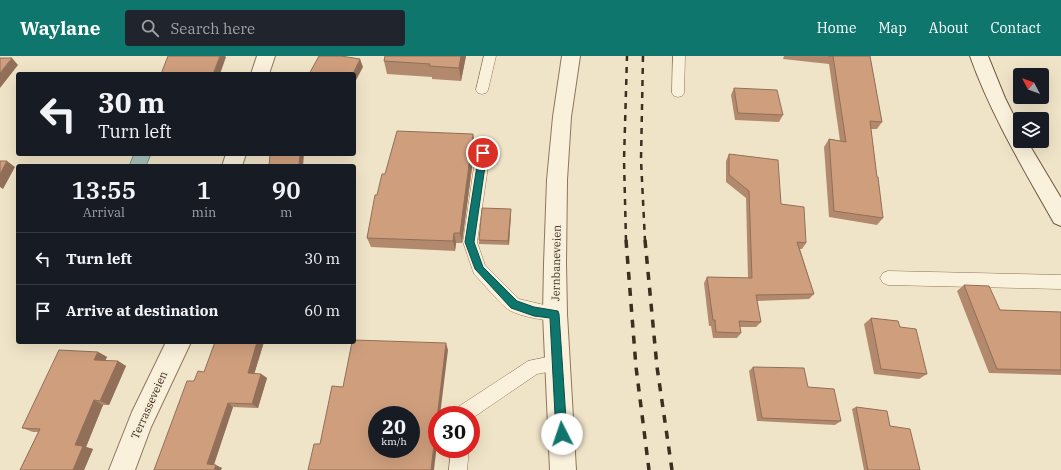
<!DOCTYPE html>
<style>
body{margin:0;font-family:"IBM Plex Serif",serif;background:#20242c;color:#f1f3f6;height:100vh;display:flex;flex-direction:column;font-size:15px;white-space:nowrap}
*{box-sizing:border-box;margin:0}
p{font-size:13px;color:#9ea1a6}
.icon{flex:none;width:22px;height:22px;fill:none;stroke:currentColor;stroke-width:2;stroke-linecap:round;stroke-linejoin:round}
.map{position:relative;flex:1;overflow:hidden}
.sheet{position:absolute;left:16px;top:108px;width:340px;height:180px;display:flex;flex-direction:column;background:#171b24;border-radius:4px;box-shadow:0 4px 16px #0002}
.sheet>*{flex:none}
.guide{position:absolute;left:16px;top:16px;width:340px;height:84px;border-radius:4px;box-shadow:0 4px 16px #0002;background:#171b24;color:#f1f3f6;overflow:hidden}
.needle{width:26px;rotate:311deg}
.tools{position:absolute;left:1013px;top:12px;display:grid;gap:8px}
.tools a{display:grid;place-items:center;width:36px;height:36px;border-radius:4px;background:#171b24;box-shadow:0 4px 16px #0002;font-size:20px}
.speed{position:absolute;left:368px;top:350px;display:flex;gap:8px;font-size:20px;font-weight:700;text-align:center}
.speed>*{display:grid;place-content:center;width:52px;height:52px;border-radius:50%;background:#171b24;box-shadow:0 4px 16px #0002;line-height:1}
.speed small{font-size:10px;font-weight:400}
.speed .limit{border:6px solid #d22;background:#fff;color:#111}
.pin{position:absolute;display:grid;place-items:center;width:34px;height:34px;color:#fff;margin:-17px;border:2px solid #fff;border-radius:50%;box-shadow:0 1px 4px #0007}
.me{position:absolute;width:44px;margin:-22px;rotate:356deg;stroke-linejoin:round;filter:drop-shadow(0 0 3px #0008)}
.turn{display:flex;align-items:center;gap:14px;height:84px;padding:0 16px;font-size:18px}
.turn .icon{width:52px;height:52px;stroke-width:2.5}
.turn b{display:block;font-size:28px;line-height:34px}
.eta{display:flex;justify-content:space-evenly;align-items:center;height:68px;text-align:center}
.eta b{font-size:24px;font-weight:600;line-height:28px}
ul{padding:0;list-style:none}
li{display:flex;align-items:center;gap:12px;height:52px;padding:0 16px;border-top:1px solid #363941}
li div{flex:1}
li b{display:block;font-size:15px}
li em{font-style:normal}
header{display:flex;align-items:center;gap:24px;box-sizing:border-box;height:56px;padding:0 20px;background:#0f766e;color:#fff}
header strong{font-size:19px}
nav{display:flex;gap:22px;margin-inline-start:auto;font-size:14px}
.search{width:280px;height:36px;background:#20242c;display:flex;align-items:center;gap:10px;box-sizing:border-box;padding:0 14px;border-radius:4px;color:#9ea1a6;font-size:15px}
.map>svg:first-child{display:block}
</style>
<header>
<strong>Waylane</strong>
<div class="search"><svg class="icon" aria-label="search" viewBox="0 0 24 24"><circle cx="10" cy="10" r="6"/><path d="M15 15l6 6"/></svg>Search here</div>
<nav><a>Home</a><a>Map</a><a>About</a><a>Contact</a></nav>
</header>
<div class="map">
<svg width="1061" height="414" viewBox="0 0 1061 414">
<rect width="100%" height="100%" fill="#f0e4c8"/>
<path fill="#a9c4bc" stroke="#6f938a" d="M134,98H151L146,110H129Z"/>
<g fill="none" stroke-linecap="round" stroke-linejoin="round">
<defs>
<path id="service" d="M484,0H496L488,34L486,37L482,38L478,37L476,34Z
M673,0H685L684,37L682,40L678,41L674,40L672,37Z
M483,92L488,93L490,97L477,186L485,209L519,243L561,253L563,258L561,263C550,267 519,260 509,254C500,248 482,226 474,218L463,186L476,97L478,93Z
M888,215L1061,219V233L888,229L883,227L880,222L883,217Z
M557,299L563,301L565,307L563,313L537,318L471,363V359H455L458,351L528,305Z
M451,393H469L467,414H449Z"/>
<path id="minor" d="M257,0H275L269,18H251Z
M562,0H580L571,61L567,124L566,208L567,258L576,414H550L543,258L544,208L547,124L553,61Z
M226,98H246L242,110H222Z
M166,286H191L151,371L135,414H109L132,356Z"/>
<path id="secondary" d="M970,0H988L1005,42L1020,72V85H1027L1061,142V170L1054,167C1023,112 991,59 970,0Z"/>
</defs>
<use href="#service" stroke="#8d765c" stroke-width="1"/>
<use href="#minor" stroke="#8d765c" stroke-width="2"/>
<use href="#secondary" stroke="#6f573f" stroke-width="2"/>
<use href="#service" fill="#faf1dc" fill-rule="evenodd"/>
<use href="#minor" fill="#faf1dc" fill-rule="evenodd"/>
<use href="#secondary" fill="#faf1dc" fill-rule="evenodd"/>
<path stroke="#3d2e20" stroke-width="2.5" stroke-dasharray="6 6" stroke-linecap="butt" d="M643,0L641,104L645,185
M626,185L624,104L627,0"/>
<path stroke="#3d2e20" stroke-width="3.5" stroke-dasharray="8 8" stroke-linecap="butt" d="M626,184L636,311L649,414
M645,184L657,311L672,414"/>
</g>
<path fill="#b2896c" d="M385,0H466L461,25L432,23V21L387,18L384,5Z
M784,0H870L882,66L877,73H871L877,121L883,162L877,169L829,161L824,91L829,83L840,85L829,8L783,3Z
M734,32L783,59L779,66L735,64L731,39Z
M473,78L475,89L462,187H456L455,195L371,191L367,182L377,139L385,118Z
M729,98L781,148L806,187L802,193H800L814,238L809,243L757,245L761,266L756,271H740L741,277L737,282H713L711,270H709L704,227L707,221L748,222L746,142L726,126V105Z
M511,157L509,189L479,188V184Z
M964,229L1000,254L1061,256V319L989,317L957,235Z
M871,262L927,318L919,323L874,318L864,268Z
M264,286L254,318H261L267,322L258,352L233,351L214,409L222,412L154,414L194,325L204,316Z
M98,296L107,301L105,305H118L126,310L109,349H103L86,391L93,393L84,414H20L38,376H33L22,372Z
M753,311L808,331L841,365L835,369L757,365L749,315Z
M856,351L920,414H864L852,353Z"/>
<path fill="#916f58" d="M220,0H225L226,1L220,18H213Z
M461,0H466L461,25L459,12Z
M12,2L18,9L0,32V17Z
M360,3L363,11L354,28V18H353Z
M473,78L475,89L462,187L460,177Z
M300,98H304L303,110H299Z
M7,105L15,111L3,133L0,131V118Z
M511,153V157L509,189L508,185Z
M454,177L456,187L455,195L453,185Z
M257,286H264L253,322L248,317Z
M446,287L448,294L440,359H437Z
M98,296L107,301L103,309L94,304Z
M118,305L126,310L109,349L100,345Z
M261,318L267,322L258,352L252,348Z
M94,344L103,349L86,391L93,393L84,414H73L75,389Z
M228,347L233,351L213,411L207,408Z
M437,359V388L434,414H431Z
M216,409L222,412L221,414H214Z"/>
<path fill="#cf9f7d" stroke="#916f58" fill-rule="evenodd" d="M168,0H220L213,18H161Z
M319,0H341L360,3L353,18H309Z
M385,0H461L459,12L429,10L430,8L384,5Z
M828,0H870L882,66L870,65L877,121H878L883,162L834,155L829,83L846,86L833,0Z
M0,2H12L0,17Z
M734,32L777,34L783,59L738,57Z
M397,75L473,78L460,177H454L453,185L367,182L375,139H377L382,118H385Z
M270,98H300L299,110H269Z
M729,98L778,104L781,148L804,151L806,187L797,186L814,238L756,239L761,266L739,265L741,277L716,276L715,264H713L707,221L752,222L749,135L729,119Z
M0,105H7L0,118Z
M482,152L511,153L508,185L479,184Z
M964,229L989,230L1000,254L1061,256V314L997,313Z
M871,262L898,265L900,271L916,273L927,318L881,313Z
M354,284L446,287L431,414H308L314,388H320L332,330L343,331L352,286H354ZM377,359H411V393H377Z
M215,286H257L248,317L261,318L252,348L228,347L207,408L216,409L214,414H154L187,325H194L198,315L204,316Z
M59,294L98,296L94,304L118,305L100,345L94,344L75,389L83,390L73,414H20L40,373L22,372Z
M753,311L804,312L808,331L834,333L841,365L762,362Z
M856,351L887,355L890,370L910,373L920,414H868Z"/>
<path fill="#0f766e" stroke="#0a4d48" d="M483,94L487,97L474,186L483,211L517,245L534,251L558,255L559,258L567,378L565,382L562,384L558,382L556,378L550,262L534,260L511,252L475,213L465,186L479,97Z"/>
<g text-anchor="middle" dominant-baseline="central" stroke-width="4" stroke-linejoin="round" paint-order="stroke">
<g font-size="11" fill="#3d2e20" stroke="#f7eed8">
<text transform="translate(556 207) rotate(-89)">Jernbaneveien</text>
<text transform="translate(149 349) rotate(-66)">Terrasseveien</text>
</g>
</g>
</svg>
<div class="tools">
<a><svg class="needle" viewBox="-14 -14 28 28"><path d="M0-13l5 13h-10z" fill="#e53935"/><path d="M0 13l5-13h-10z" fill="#9ea1a6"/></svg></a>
<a><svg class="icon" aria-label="layers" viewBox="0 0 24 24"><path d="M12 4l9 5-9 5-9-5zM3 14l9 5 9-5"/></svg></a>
</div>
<div class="speed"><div>20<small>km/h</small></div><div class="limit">30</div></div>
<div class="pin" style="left:483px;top:97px;background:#d93025"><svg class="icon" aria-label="arrive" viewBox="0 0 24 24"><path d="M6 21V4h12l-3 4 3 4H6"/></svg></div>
<svg class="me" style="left:562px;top:378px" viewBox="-20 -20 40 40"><circle r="19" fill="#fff"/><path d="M0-13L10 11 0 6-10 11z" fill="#0f766e"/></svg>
<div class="guide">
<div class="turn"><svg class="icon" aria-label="left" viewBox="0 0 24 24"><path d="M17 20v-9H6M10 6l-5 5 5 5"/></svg><div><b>30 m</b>Turn left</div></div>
</div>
<section class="sheet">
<div class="eta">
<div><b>13:55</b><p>Arrival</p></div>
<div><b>1</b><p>min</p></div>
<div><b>90</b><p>m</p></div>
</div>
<ul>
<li><svg class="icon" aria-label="left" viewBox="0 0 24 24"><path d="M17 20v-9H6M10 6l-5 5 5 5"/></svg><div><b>Turn left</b></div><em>30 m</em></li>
<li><svg class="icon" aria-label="arrive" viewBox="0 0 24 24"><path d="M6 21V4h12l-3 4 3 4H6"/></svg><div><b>Arrive at destination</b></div><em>60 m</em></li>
</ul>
</section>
</div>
